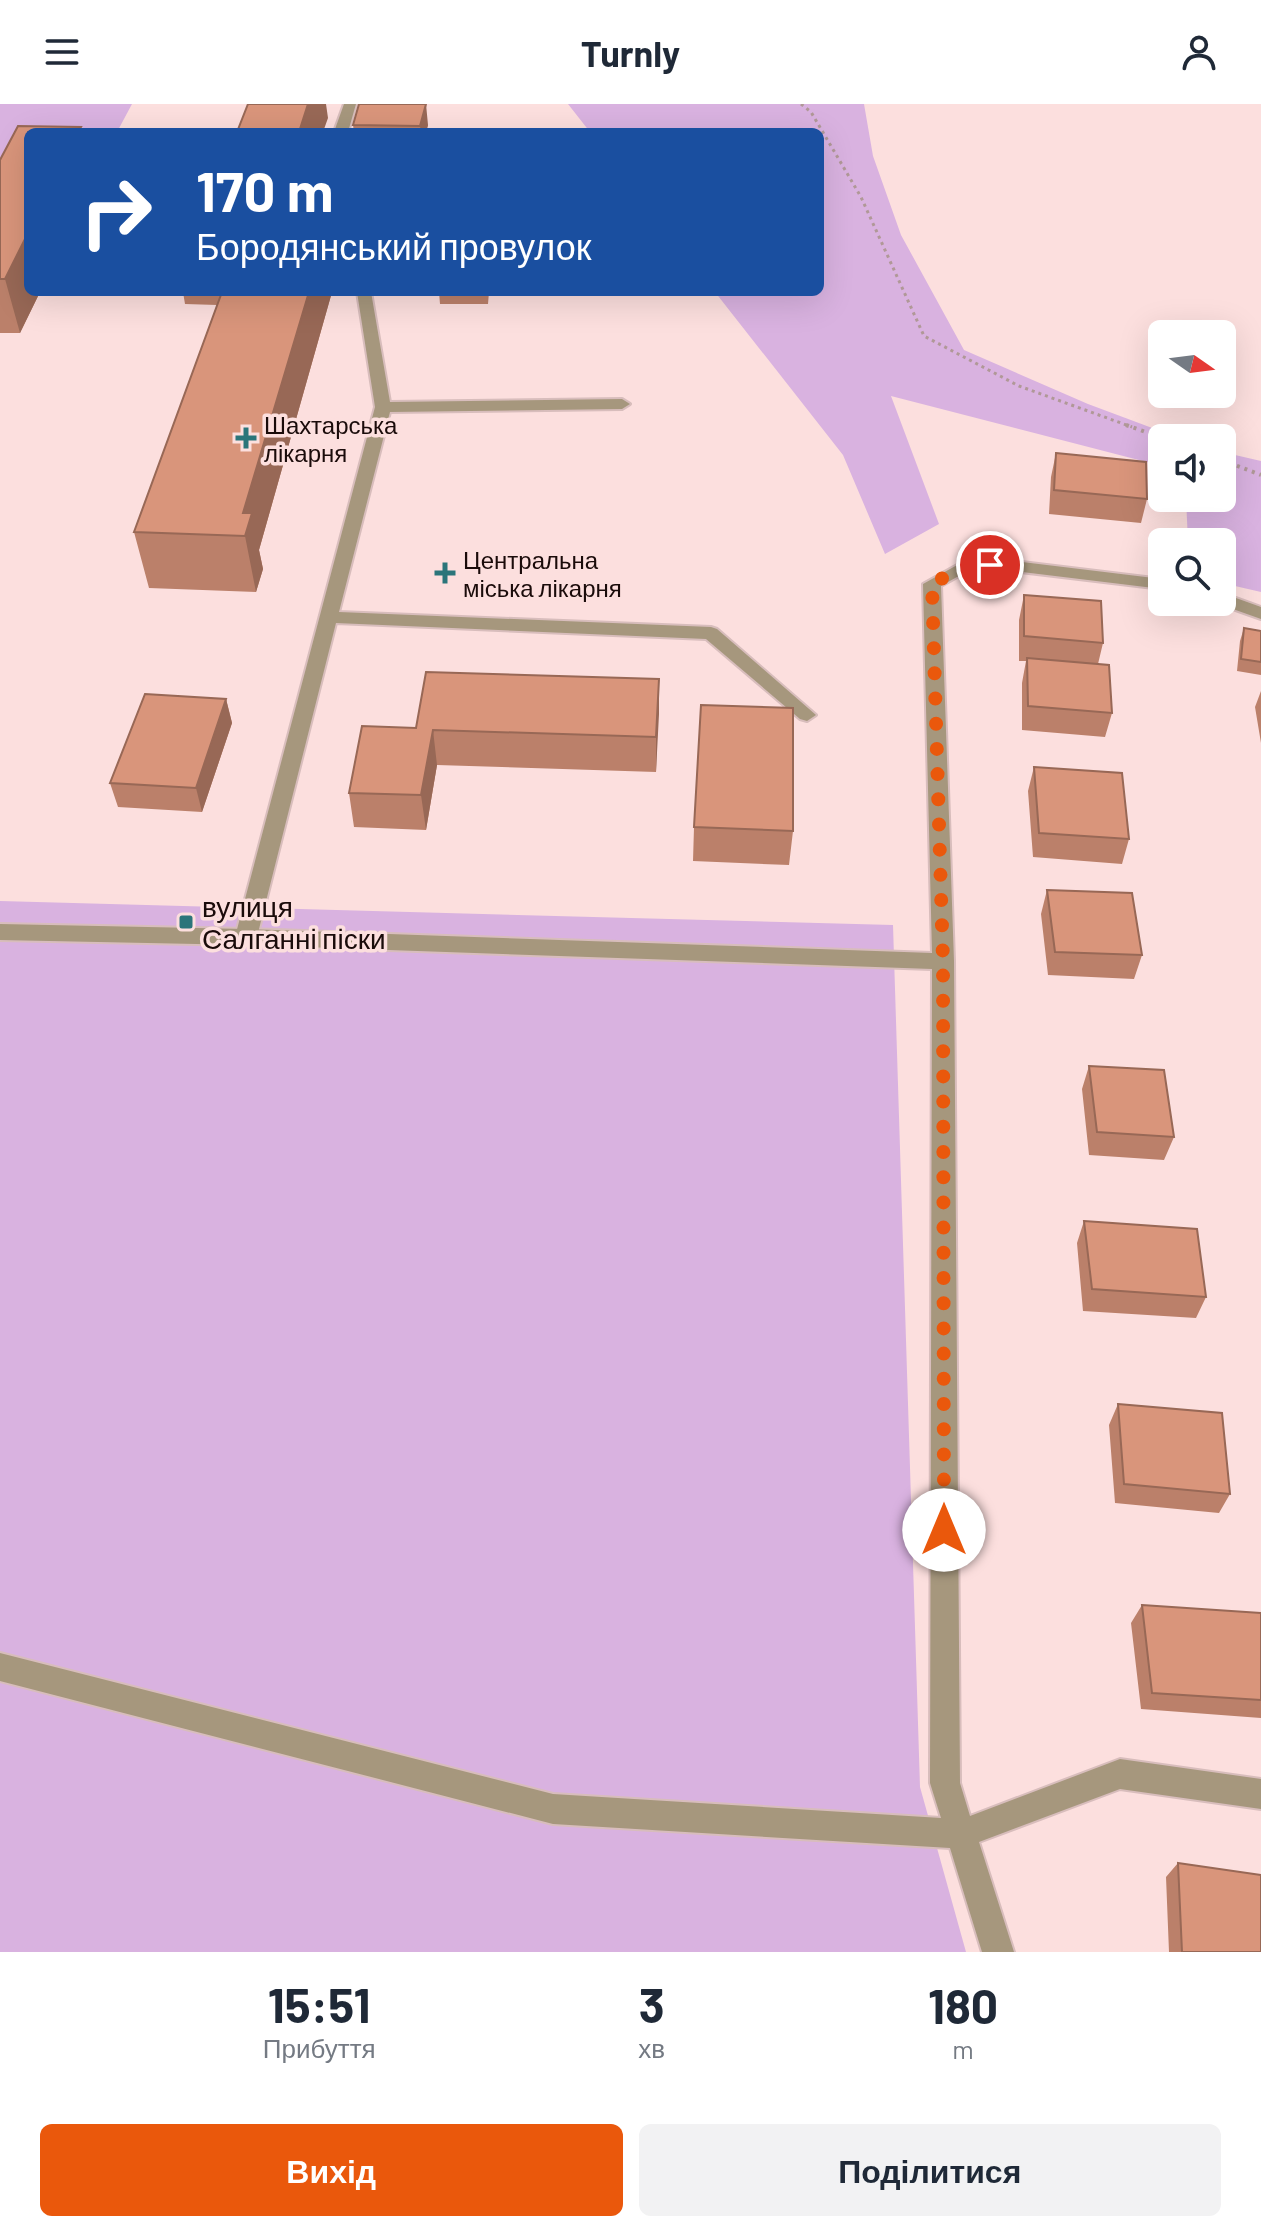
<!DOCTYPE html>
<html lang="uk">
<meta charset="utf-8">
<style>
body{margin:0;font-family:Barlow,sans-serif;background:#f2f2f3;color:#1f2937;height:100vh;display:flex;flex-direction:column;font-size:30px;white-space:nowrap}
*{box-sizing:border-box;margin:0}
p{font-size:26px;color:#747a83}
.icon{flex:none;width:44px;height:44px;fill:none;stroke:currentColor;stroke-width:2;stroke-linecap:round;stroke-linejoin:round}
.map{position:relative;height:1848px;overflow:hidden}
.side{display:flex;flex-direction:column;background:#fff;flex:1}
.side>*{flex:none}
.top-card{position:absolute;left:24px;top:24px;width:800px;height:168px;border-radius:12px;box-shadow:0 8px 32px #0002;background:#1a4fa0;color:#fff;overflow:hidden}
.needle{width:52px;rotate:104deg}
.buttons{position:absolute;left:1148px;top:216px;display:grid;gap:16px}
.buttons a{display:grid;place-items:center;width:88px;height:88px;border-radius:12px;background:#fff;box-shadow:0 8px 32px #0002;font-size:40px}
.pin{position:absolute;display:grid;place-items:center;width:68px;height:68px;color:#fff;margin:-34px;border:4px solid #fff;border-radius:50%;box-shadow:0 2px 8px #0007}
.me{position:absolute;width:88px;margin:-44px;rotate:0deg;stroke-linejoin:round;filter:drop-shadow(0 0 6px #0008)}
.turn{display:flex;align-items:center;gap:28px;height:168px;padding:0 40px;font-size:36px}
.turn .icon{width:104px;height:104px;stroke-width:2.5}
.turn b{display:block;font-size:56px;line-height:68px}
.eta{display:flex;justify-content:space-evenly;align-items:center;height:136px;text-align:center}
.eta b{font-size:48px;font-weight:700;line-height:56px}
.cta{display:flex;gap:16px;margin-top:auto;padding:16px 40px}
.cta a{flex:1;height:92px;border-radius:12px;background:#ea580c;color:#fff;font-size:32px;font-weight:700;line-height:92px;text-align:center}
.cta a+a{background:#f2f2f3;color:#1f2937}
header{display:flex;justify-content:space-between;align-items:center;height:104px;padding:0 40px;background:#fff;font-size:36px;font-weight:700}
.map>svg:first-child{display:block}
</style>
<header><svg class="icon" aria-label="menu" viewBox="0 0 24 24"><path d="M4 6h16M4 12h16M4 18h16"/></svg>Turnly<svg class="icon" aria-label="person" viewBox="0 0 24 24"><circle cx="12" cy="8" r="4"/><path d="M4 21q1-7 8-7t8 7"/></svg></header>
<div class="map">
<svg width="1261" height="1848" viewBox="0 0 1261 1848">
<rect width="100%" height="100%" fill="#fcdfde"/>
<path fill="#d9b2e0" d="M0,0H132L117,28H28L0,135Z
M568,0H864L873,52L901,131L964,246L1088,300L1179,334H1162V362L891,292L939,420L885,450L843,351L715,188H820V28H590Z
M1222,348L1261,357V488L1222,479V438H1188L1186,394H1222Z
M0,797L893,821L920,1683L966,1848H0Z"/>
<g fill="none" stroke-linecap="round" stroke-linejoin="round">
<defs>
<path id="service" d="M344,0H356L348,28H334Z
M357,188H371L390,298L622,295L630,300L622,305L390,308L339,508L711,523L717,525L816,611L807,617L800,615L706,535L336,519L257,833L253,839H239L235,833L375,303Z"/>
<path id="minor" d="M968,455L1013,457L1162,475V485L1013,467L971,465L941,482L954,857L960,1679L970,1712L1120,1655L1261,1675V1705L1120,1685L979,1738L1014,1848H982L950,1744L553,1720L0,1577V1549L553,1690L941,1714L930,1679L932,865L246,841L0,836V820L246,825L932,849L923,480Z
M1222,489L1261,503V515L1216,499L1222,498Z"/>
</defs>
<use href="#service" stroke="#d8bdbc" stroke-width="4"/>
<use href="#minor" stroke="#d8bdbc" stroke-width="4"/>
<path stroke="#b09897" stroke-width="3" stroke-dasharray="3 4" stroke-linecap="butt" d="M801,0L811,8L861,93L924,232L1019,282L1132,323"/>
<path stroke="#b09897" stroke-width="4" stroke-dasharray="3 5" stroke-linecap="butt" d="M1126,321L1163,334
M1222,356L1261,371"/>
<use href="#service" fill="#a6977d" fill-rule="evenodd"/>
<use href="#minor" fill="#a6977d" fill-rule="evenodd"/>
</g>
<path fill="#bb806a" d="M353,21H428L426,28H354Z
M28,28V188H40L20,229H0V56Z
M183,188H332L259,446L263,465L256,488L149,484L134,428L217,201L185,200Z
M439,188H489L488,200H440Z
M1056,349L1147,395L1141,419L1049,410L1051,373Z
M1024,491L1103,539L1098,560L1112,609L1105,633L1022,626V579L1026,557H1019V516Z
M1244,524L1261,527V571L1237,567L1240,537Z
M659,575L656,668L437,661L426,726L354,723L349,689L416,624Z
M1261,587V639L1255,603Z
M226,595L232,619L202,708L118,703L110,679Z
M1034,663L1129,735L1122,760L1033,753L1028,687Z
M694,723L793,727L789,761L693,757Z
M1047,786L1142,851L1134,875L1048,871L1041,810Z
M1089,962L1174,1033L1164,1056L1089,1051L1082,985Z
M1084,1117L1206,1193L1196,1214L1083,1207L1077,1139Z
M1118,1300L1230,1390L1219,1409L1115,1399L1109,1321Z
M1142,1501L1261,1509V1614L1141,1605L1131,1519Z
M1178,1759L1261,1848H1169L1166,1773Z"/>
<path fill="#986856" d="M308,0H326L328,14L323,28H299Z
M426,0L428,21L426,28H421L420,22Z
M28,129V188H40L20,229L5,175Z
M309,188H332L259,446L263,465L256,488L245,432L243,409Z
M659,575V610L656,668V633Z
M226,595L232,619L202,708L196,684Z
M433,626L437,661L426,726L421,691Z"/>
<path fill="#d9957b" stroke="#986856" stroke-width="2" d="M248,0H308L299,28H237Z
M359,0H426L420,22L353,21Z
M18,22L81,23L78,28H28V129L5,175H0V56Z
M222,188H309L243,409H252L245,432L134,428Z
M1056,349L1146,358L1147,395L1054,386Z
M1024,491L1101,497L1103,539L1024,532Z
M1244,524L1261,527V558L1241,555Z
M1027,554L1109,561L1112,609L1028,602Z
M426,568L659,575L656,633L433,626L421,691L349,689L362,622L416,624Z
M145,590L226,595L196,684L110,679Z
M701,601L793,604V727L694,723Z
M1034,663L1122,669L1129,735L1039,729Z
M1047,786L1132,789L1142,851L1055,848Z
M1089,962L1164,966L1174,1033L1097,1028Z
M1084,1117L1197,1125L1206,1193L1092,1185Z
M1118,1300L1222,1309L1230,1390L1124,1380Z
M1142,1501L1261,1509V1596L1152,1589Z
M1178,1759L1261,1771V1848H1182Z"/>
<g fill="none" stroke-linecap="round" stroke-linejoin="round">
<path stroke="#ea580c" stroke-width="14" stroke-dasharray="0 25.2" d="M944,1426L943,857L932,480L968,460L990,461"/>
</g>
<g fill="#2b757a" stroke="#fcdfde" stroke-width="3">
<path d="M242 322h8v8h8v8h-8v8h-8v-8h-8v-8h8z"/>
<path d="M441 457h8v8h8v8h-8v8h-8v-8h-8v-8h8z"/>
<rect x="178" y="810" width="16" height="16" rx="4"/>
</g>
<g text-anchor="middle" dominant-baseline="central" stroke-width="7" stroke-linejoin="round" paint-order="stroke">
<g font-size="24" fill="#1a0b0a" stroke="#fcdfde" text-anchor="start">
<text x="264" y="320">Шахтарська<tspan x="264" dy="28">лікарня</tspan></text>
<text x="463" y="455">Центральна<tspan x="463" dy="28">міська лікарня</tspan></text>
</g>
<g font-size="28" fill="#1a0b0a" stroke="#fcdfde" text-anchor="start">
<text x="202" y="802">вулиця<tspan x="202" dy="32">Салганні піски</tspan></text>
</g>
</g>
</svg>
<div class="buttons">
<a><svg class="needle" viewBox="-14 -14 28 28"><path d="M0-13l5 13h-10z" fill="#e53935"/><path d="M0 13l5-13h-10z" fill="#747a83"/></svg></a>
<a><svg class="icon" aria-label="sound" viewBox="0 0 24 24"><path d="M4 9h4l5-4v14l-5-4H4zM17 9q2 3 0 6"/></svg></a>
<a><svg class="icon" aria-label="search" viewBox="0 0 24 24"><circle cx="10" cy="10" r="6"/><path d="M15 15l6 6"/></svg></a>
</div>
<div class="pin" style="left:990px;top:461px;background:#d93025"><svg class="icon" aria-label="arrive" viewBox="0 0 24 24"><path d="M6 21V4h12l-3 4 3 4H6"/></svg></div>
<svg class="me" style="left:944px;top:1426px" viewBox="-20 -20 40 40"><circle r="19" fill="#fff"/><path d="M0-13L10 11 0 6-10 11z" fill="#ea580c"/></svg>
<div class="top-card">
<div class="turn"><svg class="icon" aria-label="right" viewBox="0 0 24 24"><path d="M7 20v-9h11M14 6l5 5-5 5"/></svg><div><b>170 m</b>Бородянський провулок</div></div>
</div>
</div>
<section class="side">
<div class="eta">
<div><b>15:51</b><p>Прибуття</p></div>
<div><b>3</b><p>хв</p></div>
<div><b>180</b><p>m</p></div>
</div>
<div class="cta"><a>Вихід</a><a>Поділитися</a></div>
</section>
